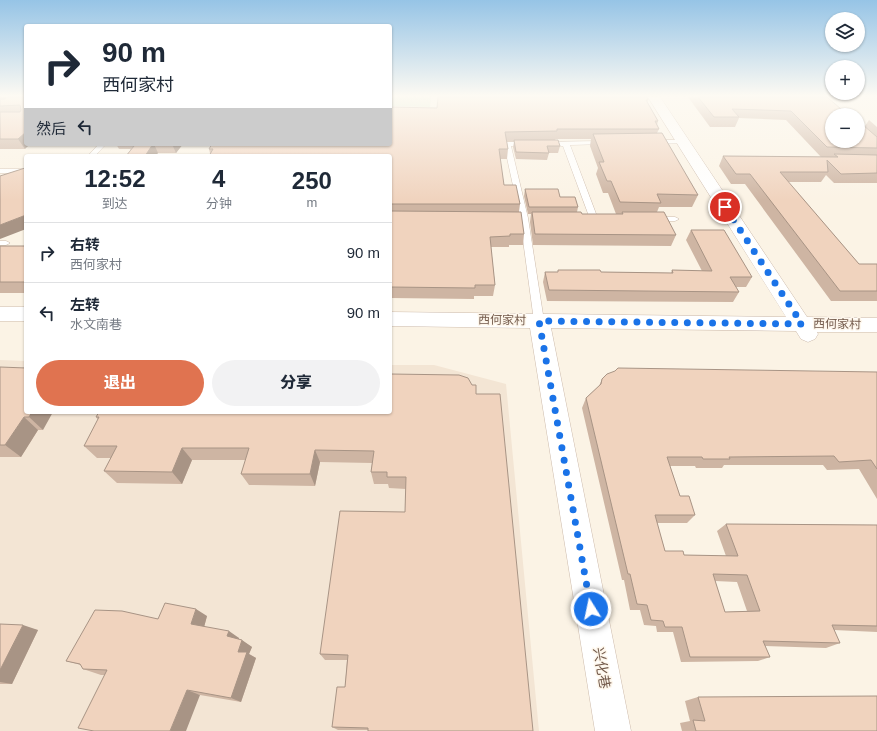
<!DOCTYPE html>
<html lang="zh">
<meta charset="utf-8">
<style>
body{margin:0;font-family:Helvetica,"Noto Sans SC",sans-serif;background:#f2f2f3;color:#1f2937;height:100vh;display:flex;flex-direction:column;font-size:15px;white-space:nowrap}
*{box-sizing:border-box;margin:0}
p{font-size:13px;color:#747a83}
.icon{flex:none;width:22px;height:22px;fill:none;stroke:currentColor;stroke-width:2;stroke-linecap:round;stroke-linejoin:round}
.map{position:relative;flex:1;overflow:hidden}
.sheet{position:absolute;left:24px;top:154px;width:368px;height:260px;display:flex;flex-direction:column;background:#fff;border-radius:4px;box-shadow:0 1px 3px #0004}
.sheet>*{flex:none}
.top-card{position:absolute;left:24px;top:24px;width:368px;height:122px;border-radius:4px;box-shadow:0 1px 3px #0004;background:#fff;color:#1f2937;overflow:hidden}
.tools{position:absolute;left:825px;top:12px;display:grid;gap:8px}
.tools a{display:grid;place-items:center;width:40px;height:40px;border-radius:50%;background:#fff;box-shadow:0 1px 3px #0004;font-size:20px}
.pin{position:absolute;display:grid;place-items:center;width:34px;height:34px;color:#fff;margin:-17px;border:2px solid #fff;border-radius:50%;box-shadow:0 1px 4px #0007}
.me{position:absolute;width:44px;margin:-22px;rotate:350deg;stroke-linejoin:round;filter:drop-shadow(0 0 3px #0008)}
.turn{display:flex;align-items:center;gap:14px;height:84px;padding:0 12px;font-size:18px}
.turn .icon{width:52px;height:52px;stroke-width:2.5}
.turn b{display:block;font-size:28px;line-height:34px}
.then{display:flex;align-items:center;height:38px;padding:0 12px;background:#0003;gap:8px;font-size:15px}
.eta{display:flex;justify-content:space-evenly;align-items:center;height:68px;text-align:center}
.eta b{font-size:24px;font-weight:800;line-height:28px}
.button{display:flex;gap:8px;margin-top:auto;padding:8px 12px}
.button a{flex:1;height:46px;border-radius:24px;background:#e07350;color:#fff;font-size:16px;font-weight:800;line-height:46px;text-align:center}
.button a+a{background:#f2f2f3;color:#1f2937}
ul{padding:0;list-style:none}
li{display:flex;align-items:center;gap:12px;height:60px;padding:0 12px;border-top:1px solid #e0e1e3}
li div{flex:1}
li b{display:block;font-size:15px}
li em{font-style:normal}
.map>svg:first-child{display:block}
</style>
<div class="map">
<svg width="877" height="731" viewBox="0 0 877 731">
<rect width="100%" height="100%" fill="#fbf3e5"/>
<path fill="#f3e5d4" d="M0,360L26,361V412H390V365H434L506,384L539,731H0Z"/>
<path fill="#d2e8c4" d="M390,97H431L430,107L390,106Z"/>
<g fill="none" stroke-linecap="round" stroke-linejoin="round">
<defs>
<path id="service" d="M683,140L686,142L685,143L655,144L652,142L655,140Z
M603,141L605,142V144L570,145L598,219L594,221L590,219L563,146H547L544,144L547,142Z
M507,142H527L530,144L527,146H511L528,218L544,321L539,324L534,321L520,218L504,144Z
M99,144H106L95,156H88Z
M0,169H26V173H0Z
M651,217H675L679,219L675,221H651Z
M0,241H6L10,243L6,245H0Z"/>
<path id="tertiary" d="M648,97H660L807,317L877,318V332H817L818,334L815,339L808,342L801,339L796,331L551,328L631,731H595L530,328L390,326V312L786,317Z
M0,307H26V321H0Z"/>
</defs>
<use href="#service" stroke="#cdbbac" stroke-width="1"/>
<use href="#tertiary" stroke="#cdbbac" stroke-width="1"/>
<use href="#service" fill="#fff" fill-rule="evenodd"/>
<use href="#tertiary" fill="#fff" fill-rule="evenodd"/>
</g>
<path fill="#ceb5a3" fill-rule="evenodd" d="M0,97H26L25,149H0Z
M688,97H827L832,115L863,125L865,126L869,120L877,127V183H834L826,175L821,182H788L859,264H877V301H831L745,184H731L719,166L723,156L832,157H821L786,120L739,118L735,127H710Z
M648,100V103L658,121L657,125L659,129L657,133L698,195L692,207H659L657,212L676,235L671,246L533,245L530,222L531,214H528L524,196L525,189L560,197L578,207L577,212L582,214H616L608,193H603L596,174L598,168L590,146L591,139H555L560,146L558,153H549L547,160L516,159L513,147L514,142H507L508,149L507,159H500L504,185L520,204L519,212L524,234L523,245H509V247H491L495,285L493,296H474V299L390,298V156L210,153L209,149L437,108Z
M116,144H183L176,153H158L131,150L130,149H119Z
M691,230L752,277L746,287H736L739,292L733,302L547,301L543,282L545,272H558V270L601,272L671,273L672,270L702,271L686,240Z
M0,246H26V293H0Z
M0,367L43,430H38L21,457H0Z
M877,372V499L859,469L827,470L823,465H724L722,468H696L695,466H670L680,496L695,515L687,523H657L665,551L684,555L726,556L717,531L726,524L877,525V632L834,630L840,643L826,648L765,646L770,657L758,661L681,662L673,632H657L656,626L644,625L640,610H630L624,580H622L582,408L586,398L599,386L602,379ZM715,581L737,582L747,611L725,612Z
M459,375L368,730H338L332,727L345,687L347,660H325L320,654L405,512L406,489L389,488L388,484H374L371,472L372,463L320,462L315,486L249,485L241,474L246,460H192L182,484L117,483L104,471L111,458H97L84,446L98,420L96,417Z
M207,616L204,627L239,638V639L252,647L249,654L256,658L241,702L200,695L104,675H101L83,669L81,665L66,661L158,619Z
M0,624L38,630L12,684H0Z
M698,697L877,731H682L680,723L690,721L685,701Z"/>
<path fill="#a89485" d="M0,97H10L0,104Z
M26,132V144H30L25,149L18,139Z
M153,144H154L158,153L156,156H145Z
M172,144H183L176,153Z
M26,215V229L0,239V225Z
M32,412H53L43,430L29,417Z
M24,417L38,430L21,457L5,445Z
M182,448L192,460L182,484L172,472Z
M315,450L320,462L315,486L310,474Z
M196,609L207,616L203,631L191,624Z
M23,625L38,630L12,684L0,682V670Z
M229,631L239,638L238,643L227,636Z
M242,640L252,647L249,654L256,658L241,702L231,698L238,652Z
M187,690L200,695L186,731H170Z"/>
<path fill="#f0d3be" stroke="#a89485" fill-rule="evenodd" d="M7,97H26V132L18,139H0V112H20L21,110L20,105L0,106V99H5Z
M438,97H647L648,100H646L658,121H655L659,129H557V131L505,132L508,149H499L504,185H516L520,204H390V156H209L213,149H209L212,144H390V107L437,108Z
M698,97H827L848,115H832V141H858V120H863V125L877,137V148L827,147L791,111L732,109L739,117H714Z
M662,133L698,195L657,194L661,203L620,202L611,181H607L599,162H604L593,134Z
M514,140H558L560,146H547L549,153L516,152Z
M128,144H153L145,156H126L134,146L128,145Z
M834,154L877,155V173L841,174L827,160L828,172H780L859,264H877V291H840L750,174H736L723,156L838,157Z
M25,168L26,169V215L0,225V176Z
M525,189H558L560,197H575L578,207H529Z
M390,211L521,212L524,234H510V236L490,237L495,285H475V288L390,287Z
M532,212H581L582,214H623L622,212H664L676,235L535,234Z
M691,230H724L752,277H730L739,292L549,290L545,272H558V270H600L601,272L673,273L672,270L712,271Z
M0,246H26V282H0Z
M0,367L26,368V412H32L29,417H24L5,445H0Z
M618,368L877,372V469L871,460L839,462L834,456L729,457L730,459H703L702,457H667L680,496H689L695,515H655L665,551H683L684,555L738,556L726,524L877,525V626L832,625L840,643L763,641L770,657H690L682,627H665L663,621L651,620L647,605L637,604L630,574H628L586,398L601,384L602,379L607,374L615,371ZM713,574L747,575L760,611L725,612Z
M390,374L459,375L468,378L472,385H476V394H500L533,731H368V728L332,727L337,687H345L348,655L320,654L340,511L405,512L406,477H387V472H371L374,451L315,450L310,474H241L249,448H182L172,472L104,471L117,446H84L99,417H96L99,412H390Z
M165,603L196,609L191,624L229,631L227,636L242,640L238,652H247L231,698L187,690L170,731H94L78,728L107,670L83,669L80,664L66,661L95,610L122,611L158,619Z
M0,624L23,625L0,670Z
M877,696V731H696L693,720L705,721L698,697Z"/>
<linearGradient id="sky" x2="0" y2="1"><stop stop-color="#96c4e6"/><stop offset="0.48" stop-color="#fdfaf3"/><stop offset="1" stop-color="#fdfaf3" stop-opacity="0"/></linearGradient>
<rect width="877" height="200" fill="url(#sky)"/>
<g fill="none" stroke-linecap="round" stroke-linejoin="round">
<path stroke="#1a73e8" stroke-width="7" stroke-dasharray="0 12.6" d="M591,609L539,321L802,324L725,207"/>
</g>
<g text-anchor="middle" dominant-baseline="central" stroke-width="3" stroke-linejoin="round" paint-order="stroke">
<g font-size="12" fill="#735a4b" stroke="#fef7ec">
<text transform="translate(502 320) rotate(1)">西何家村</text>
<text transform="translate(837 324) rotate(1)">西何家村</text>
</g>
<g font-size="14" fill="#735a4b" stroke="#fef7ec">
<text transform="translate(602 668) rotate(80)">兴化巷</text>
</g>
</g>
</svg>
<div class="tools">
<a><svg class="icon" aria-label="layers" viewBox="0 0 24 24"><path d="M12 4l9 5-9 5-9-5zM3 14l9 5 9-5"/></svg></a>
<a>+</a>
<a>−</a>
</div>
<div class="pin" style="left:725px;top:207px;background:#d93025"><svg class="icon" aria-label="arrive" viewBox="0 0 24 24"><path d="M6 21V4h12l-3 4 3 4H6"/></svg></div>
<svg class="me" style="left:591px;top:609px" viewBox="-20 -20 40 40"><circle r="17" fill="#1a73e8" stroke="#fff" stroke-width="3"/><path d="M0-11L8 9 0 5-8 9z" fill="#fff"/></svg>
<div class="top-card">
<div class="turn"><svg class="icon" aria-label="right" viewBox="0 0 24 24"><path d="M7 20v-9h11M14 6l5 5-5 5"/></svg><div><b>90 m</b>西何家村</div></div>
<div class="then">然后<svg class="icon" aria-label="left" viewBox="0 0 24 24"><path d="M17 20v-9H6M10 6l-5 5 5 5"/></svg></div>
</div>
<section class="sheet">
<div class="eta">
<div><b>12:52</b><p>到达</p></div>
<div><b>4</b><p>分钟</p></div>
<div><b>250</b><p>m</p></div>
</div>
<ul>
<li><svg class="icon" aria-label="right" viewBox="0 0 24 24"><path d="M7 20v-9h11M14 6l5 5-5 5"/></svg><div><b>右转</b><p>西何家村</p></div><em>90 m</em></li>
<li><svg class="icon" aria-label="left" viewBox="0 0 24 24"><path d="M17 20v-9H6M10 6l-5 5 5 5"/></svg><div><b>左转</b><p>水文南巷</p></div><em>90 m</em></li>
</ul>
<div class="button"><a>退出</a><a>分享</a></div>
</section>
</div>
